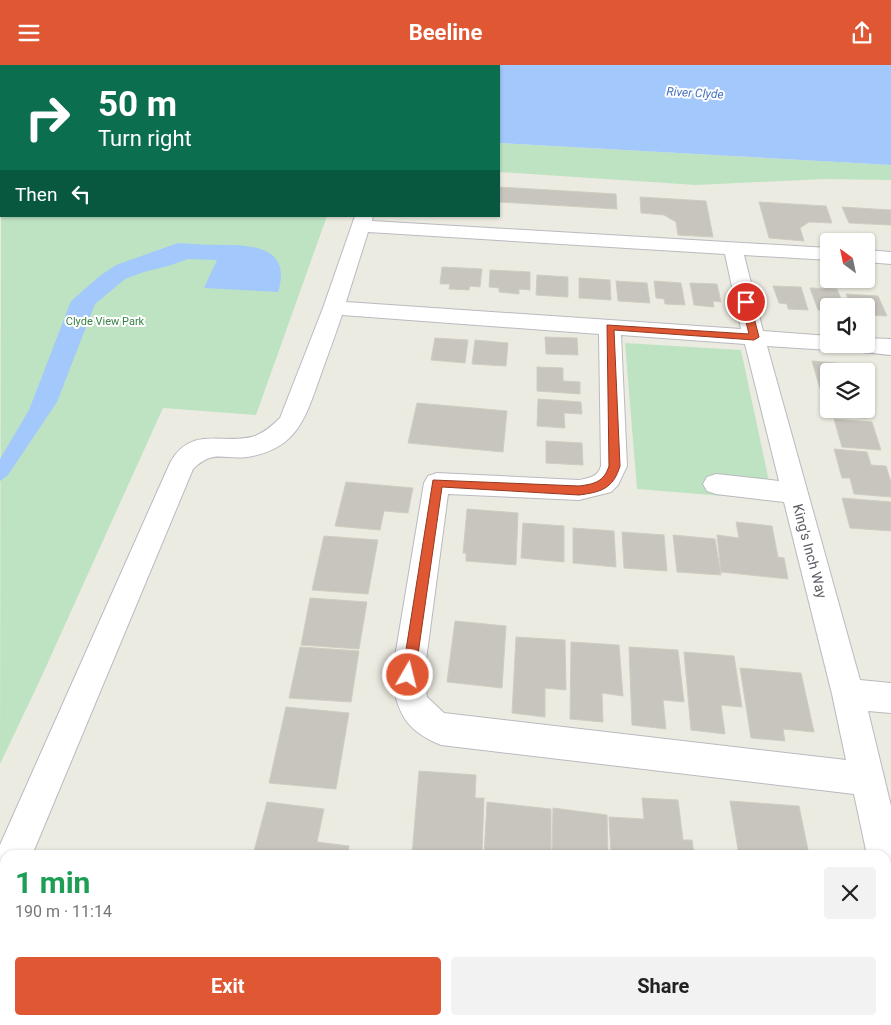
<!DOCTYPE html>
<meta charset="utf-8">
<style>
body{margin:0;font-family:Roboto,sans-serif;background:#f2f2f2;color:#222;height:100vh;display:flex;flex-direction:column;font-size:19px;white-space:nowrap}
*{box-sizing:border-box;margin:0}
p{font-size:16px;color:#767676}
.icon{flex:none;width:28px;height:28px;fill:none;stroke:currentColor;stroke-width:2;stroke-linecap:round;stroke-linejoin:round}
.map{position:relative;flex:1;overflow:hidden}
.sheet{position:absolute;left:0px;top:785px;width:891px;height:175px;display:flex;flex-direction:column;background:#fff;border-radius:15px 15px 0 0;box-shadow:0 1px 4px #0004}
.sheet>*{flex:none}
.guide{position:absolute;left:0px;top:0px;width:500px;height:152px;box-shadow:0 1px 4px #0004;background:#0b6e4f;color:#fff;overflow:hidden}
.needle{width:32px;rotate:327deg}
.buttons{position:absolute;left:820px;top:168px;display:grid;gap:10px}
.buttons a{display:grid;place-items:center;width:55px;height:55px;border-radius:5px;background:#fff;box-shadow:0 1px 4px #0004;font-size:25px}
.pin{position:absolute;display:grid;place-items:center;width:42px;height:42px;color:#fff;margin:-21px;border:2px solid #fff;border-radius:50%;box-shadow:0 1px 5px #0007}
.me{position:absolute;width:55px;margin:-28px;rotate:8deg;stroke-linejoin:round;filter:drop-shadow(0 0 4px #0008)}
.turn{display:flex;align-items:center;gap:18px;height:105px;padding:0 15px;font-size:22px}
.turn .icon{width:65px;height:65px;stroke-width:2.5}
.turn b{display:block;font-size:35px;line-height:42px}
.then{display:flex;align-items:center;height:48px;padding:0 15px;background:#0003;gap:10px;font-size:19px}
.round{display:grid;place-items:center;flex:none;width:52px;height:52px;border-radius:5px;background:#f2f2f2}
.summary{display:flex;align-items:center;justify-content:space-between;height:85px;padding:0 15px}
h1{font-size:30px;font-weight:700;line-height:38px;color:#1e9e55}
.button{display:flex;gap:10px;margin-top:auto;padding:10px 15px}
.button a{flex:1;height:58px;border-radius:5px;background:#e05833;color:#fff;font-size:20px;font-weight:700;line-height:58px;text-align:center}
.button a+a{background:#f2f2f2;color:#222}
header{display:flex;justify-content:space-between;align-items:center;height:65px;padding:0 15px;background:#e05833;color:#fff;font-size:22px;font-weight:700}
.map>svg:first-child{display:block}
</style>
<header><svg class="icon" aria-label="menu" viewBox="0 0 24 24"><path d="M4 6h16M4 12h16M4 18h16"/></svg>Beeline<svg class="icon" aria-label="share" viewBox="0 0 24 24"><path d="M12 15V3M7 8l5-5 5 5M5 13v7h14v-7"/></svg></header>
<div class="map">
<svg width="891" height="960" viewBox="0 0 891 960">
<rect width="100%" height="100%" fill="#ecebe1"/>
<path fill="#bee3c3" d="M499,78L891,100V115L824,114L696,120L499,107Z
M1,148V151H327L256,350L163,343L40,615L0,699Z
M625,278L741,285L773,435L637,424Z"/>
<path fill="#a3c8fb" d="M0,0H891V100L499,78V1H1V48Z
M178,178C193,179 209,180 225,180C258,180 291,185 278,227L204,223L217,195L188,194L168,201L144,207L125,214L95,239L57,337L8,410L0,416V394L29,345L71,236L101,210L116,200Z"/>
<path fill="#c8c5bf" stroke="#d0cdc0" d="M499,122L616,129L617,144L499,137Z
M640,132L706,136L713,172L678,170L676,157L664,150L641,148Z
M759,137L826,141L832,158L809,157L800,163L804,176L769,173Z
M842,142L891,145V160L849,158Z
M442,202L482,204L480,222L470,221L469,225L449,224L450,219H440Z
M490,205L530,207V225L519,224V229L499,227V223L489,222Z
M537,210L568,212V232L536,230Z
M579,213L610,215L611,235L579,233Z
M616,216L647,218L650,238L618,236Z
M654,216L681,218L685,240L665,239L664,234L656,233Z
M690,218L717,219L721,237L713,236L714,242L694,240Z
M773,221L801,222L808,245L788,244L787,239L779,238Z
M810,223L837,224L844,241H829V246L818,245Z
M846,229L878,231L887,251L866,250V241H851Z
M545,272L577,273L578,290L546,289Z
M435,273L468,275L465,298L431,295Z
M475,275L508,278L506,301L472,299Z
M812,296L848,299L850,306H829V321L819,320Z
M537,302L563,303V316L580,317V329L537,326Z
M819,320L829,321V344H863L866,353L829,351Z
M538,334L581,337L582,349L564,348L565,363L537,361Z
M417,338L507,346L503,387L408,378Z
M834,354L872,357L881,385L842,382Z
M546,376L582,378L583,400L546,398Z
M834,384L867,387L871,400L886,401L891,417V432L854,429L850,413H842Z
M346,417L413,423L408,448L384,446L380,465L335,461Z
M842,433L891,437V466L850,463Z
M467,444L518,448L516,500L466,496V488H463Z
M736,457L772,461L778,492L784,493L788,514L721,507L717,470L739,473Z
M523,458L564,461V497L521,493Z
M573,463L614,466L616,502L573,498Z
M622,467L664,470L667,506L624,503Z
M673,470L715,474L721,510L677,507Z
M324,471L378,475L368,529L312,525Z
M310,533L367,537L359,584L301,580Z
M455,556L506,561L502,623L447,617Z
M516,572L565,575L566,625L545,623V652L512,648Z
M571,577L619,580L623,631L602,628L603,657L570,654Z
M300,582L359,586L351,637L289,633Z
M629,582L678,585L684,637L663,635L666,664L632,660Z
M684,587L734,591L742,642L721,640L725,669L691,665Z
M740,603L801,608L814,667L783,664L785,676L751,673Z
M286,642L349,648L336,724L269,718Z
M419,706L476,710L475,733H484L482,790H412Z
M642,733L678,735L683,775H692L694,790H611L609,752L644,754Z
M730,736L799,741L809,790H739Z
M267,737L324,744L317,777L349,781L348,790H253Z
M487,737L551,744V790H484Z
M553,743L607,750L608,790H552Z
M133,955H237L236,960H132Z"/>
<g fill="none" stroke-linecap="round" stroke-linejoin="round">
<defs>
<path id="minor" d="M0,69H1V79H0Z
M0,102H1V112H0Z
M355,151H373L372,156L829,183V195L744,190L763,266L829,271V279H866V273L891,274V290C878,289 838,283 829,285L767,281L860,615L891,618V648L868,646L891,741V833L886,831V790H867L854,729L441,680C406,666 396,647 392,610L424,418L428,411L437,408L579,415C589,413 598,412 601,401L599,269L342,250C335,271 327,292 320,312C305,354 297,384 247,392C223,395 214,384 193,404L32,790H5V839L0,841V780L170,398C191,359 225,381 255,371C265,367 273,360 280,353L323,243ZM368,167L725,189L741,264L346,237ZM621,270L745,279L779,416L716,409L707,412L703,419L707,426L716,429L784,437L832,629L846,695L444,648L427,632L424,610L448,429L579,435L611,427L618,420L627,401Z
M866,185L891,187V199L866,197Z
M0,861H5V899H0Z
M613,955H693L695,960H615Z"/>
</defs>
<use href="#minor" stroke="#b9bac0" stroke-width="2"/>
<use href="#minor" fill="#fff" fill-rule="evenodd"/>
</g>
<path fill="#e05833" stroke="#923921" d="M746,234L750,237L759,272L754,275L614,265L620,401C613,424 601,427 579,430L442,422L415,610L413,614L408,616L404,614L402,610L433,415L579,421C594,419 604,417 609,401L607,260L749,269L741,237Z"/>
<g text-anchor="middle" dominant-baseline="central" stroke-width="4" stroke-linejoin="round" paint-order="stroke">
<g font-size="11" fill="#388246" stroke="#fff">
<text x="105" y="256">Clyde View Park</text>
</g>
<g font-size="12" font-style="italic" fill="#4770bc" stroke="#fff">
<text transform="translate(695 28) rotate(3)">River Clyde</text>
</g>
<g font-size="14" fill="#5a5c62" stroke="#fff">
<text transform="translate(810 486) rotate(75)">King's Inch Way</text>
</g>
</g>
</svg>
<div class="buttons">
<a><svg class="needle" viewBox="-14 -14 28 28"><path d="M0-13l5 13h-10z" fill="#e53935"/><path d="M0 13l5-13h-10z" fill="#767676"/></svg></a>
<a><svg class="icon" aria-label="sound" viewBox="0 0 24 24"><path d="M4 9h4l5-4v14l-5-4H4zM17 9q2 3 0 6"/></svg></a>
<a><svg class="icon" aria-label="layers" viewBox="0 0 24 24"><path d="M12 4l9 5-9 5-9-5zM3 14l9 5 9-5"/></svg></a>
</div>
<div class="pin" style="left:746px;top:237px;background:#d93025"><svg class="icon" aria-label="arrive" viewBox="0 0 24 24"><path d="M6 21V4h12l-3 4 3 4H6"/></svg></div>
<svg class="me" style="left:408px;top:610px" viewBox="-20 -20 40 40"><circle r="17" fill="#e05833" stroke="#fff" stroke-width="3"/><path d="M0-11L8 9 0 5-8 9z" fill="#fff"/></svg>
<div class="guide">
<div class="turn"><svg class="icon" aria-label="right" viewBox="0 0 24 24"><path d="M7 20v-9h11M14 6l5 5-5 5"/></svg><div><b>50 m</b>Turn right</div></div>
<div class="then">Then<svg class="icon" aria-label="left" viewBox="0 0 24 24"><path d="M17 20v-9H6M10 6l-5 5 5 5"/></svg></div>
</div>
<section class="sheet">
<div class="summary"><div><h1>1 min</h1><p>190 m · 11:14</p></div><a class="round"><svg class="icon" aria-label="close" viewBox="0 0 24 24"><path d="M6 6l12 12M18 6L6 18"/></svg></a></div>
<div class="button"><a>Exit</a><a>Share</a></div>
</section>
</div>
